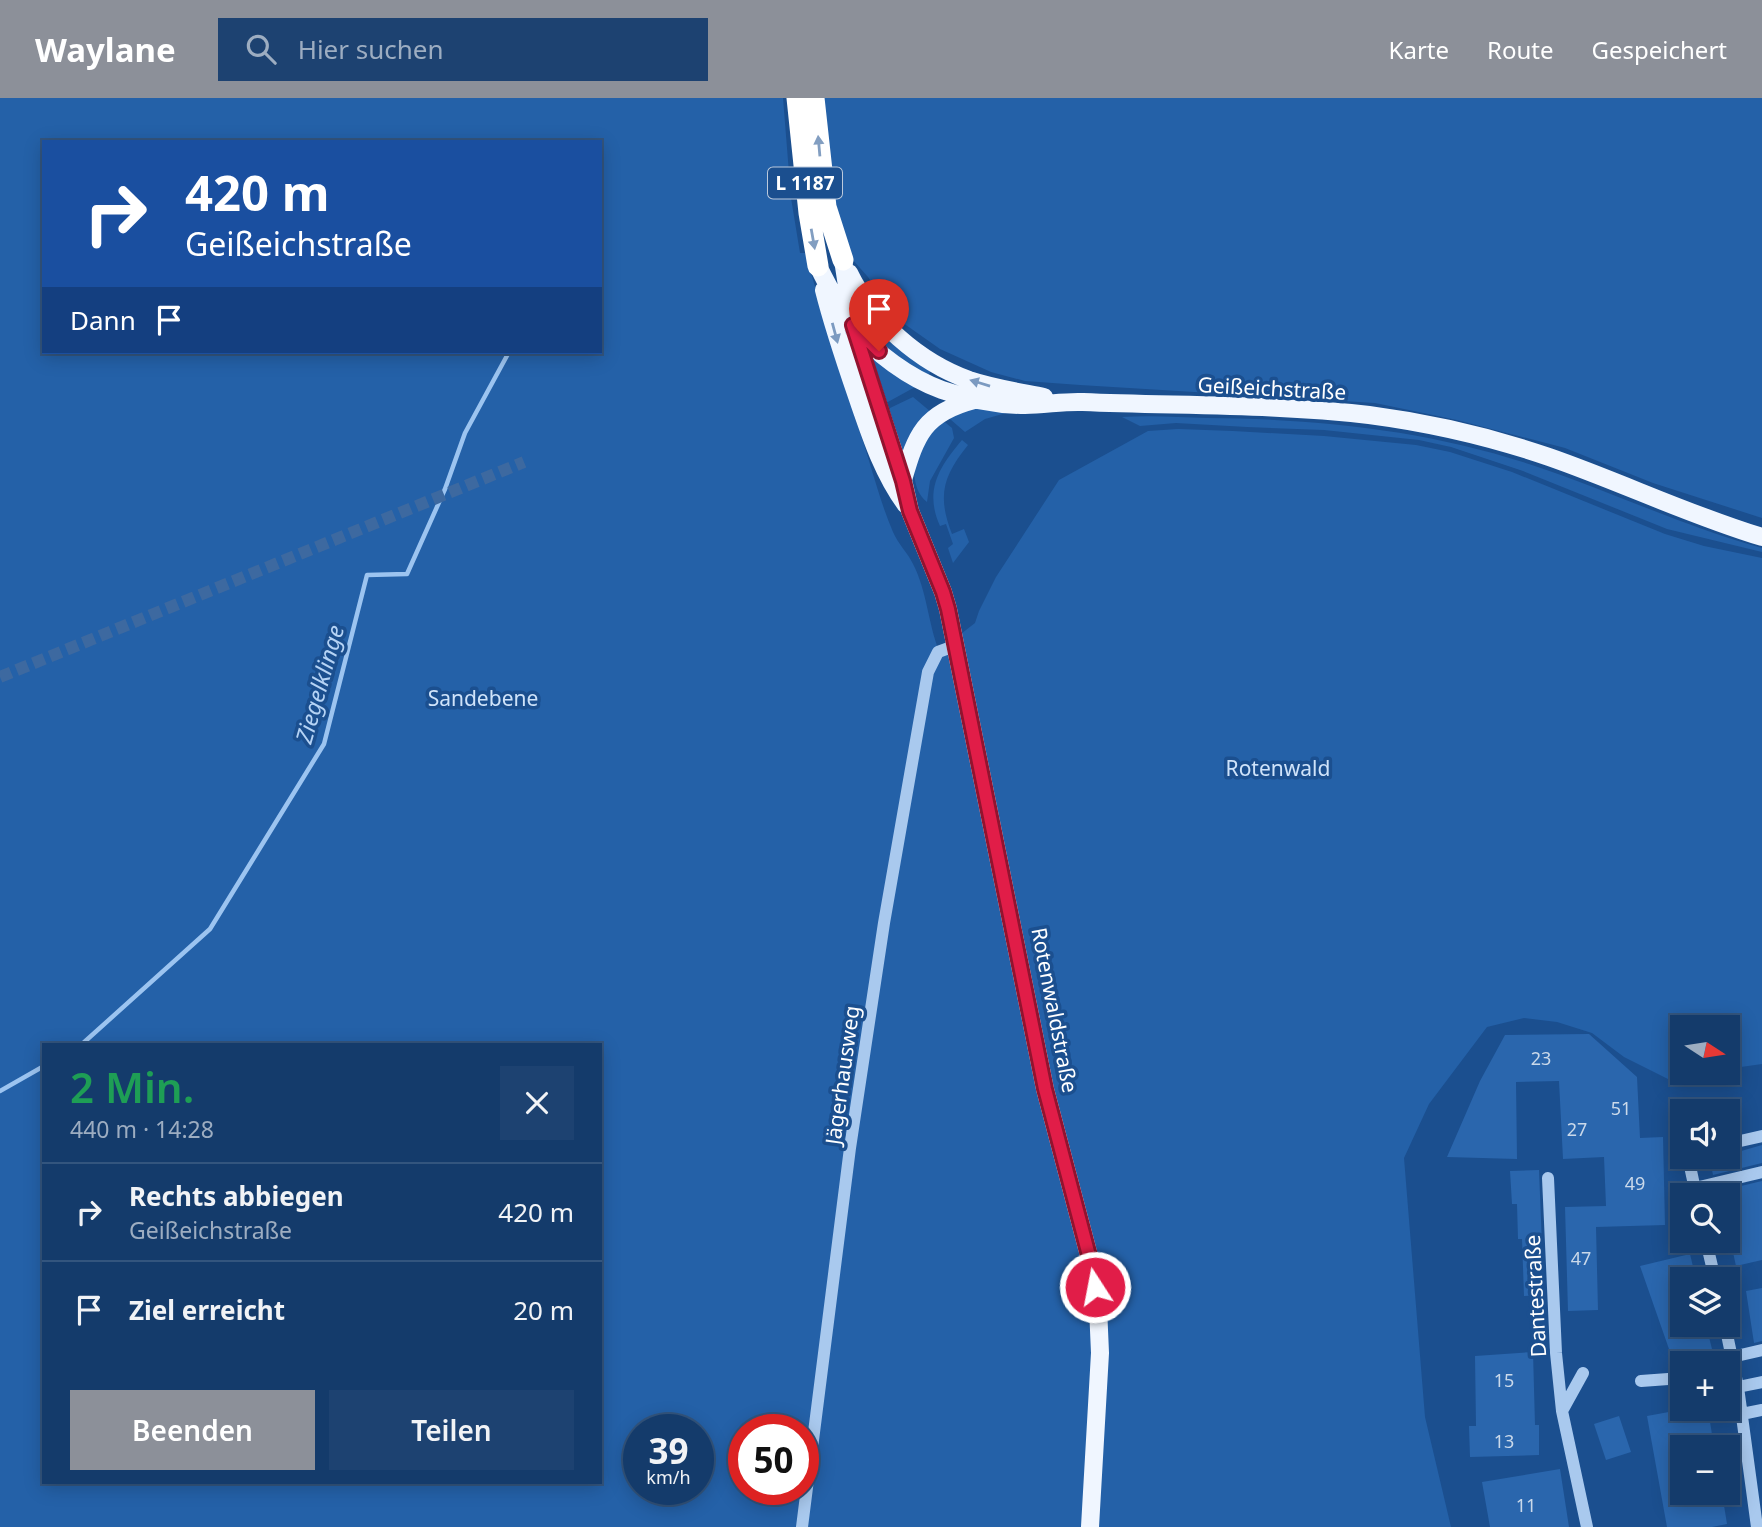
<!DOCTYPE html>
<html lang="de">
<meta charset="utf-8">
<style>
body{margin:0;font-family:"Noto Sans",sans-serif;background:#1d4271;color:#f1f3f6;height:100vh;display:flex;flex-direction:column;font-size:26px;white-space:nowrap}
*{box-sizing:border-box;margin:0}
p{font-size:23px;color:#9dadc1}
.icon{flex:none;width:38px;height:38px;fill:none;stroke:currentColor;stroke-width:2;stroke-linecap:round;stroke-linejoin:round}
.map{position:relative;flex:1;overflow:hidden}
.side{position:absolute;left:42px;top:945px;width:560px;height:441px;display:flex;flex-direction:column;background:#143b6b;border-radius:0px;box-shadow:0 4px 18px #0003,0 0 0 2px #33557e}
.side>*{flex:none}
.top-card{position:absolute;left:42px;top:42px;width:560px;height:214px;border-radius:0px;box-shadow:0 4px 18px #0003,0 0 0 2px #33557e;background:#1a4fa0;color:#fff;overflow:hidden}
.needle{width:46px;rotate:102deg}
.buttons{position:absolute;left:1670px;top:917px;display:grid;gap:14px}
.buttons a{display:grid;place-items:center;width:70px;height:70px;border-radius:0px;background:#143b6b;box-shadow:0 4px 18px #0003,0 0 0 2px #33557e;font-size:35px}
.speed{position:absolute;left:623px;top:1316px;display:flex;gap:14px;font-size:35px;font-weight:700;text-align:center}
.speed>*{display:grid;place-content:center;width:91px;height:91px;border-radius:50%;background:#143b6b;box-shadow:0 4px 18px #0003,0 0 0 2px #33557e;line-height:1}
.speed small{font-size:18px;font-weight:400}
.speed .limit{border:10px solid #d22;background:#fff;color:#111}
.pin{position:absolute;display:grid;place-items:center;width:60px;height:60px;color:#fff;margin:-72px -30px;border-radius:50% 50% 50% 0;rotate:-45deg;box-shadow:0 0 7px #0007}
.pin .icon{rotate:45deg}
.me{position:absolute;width:77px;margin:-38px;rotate:349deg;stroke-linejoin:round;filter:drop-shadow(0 0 5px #0008)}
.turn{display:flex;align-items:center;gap:24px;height:147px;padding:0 28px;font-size:32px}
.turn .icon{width:91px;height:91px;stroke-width:2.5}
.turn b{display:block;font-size:49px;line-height:60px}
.then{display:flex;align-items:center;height:66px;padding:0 28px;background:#0003;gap:14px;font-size:26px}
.round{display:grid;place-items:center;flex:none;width:74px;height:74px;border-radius:0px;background:#1d4271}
.head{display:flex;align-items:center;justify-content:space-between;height:119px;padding:0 28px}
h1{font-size:42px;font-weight:600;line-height:52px;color:#1e9e55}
.primary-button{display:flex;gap:14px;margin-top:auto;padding:14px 28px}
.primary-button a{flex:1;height:80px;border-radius:0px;background:#8c9099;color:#fff;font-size:28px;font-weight:600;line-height:80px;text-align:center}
.primary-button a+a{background:#1d4271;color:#f1f3f6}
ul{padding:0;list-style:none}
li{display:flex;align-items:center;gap:21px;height:98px;padding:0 28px;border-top:2px solid #33557e}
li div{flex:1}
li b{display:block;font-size:26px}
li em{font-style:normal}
header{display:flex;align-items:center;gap:42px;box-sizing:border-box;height:98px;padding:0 35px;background:#8c9099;color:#fff}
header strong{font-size:33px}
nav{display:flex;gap:38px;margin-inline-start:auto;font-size:24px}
.search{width:490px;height:63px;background:#1d4271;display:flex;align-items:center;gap:18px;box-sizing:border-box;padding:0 24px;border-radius:0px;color:#9dadc1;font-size:26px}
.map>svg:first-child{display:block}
</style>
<header>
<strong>Waylane</strong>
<div class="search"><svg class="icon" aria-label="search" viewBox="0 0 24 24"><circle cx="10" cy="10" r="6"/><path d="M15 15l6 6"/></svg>Hier suchen</div>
<nav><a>Karte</a><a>Route</a><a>Gespeichert</a></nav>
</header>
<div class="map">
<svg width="1762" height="1429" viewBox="0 0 1762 1429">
<rect width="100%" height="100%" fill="#1b4f8f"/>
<path fill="#2461a8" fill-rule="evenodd" d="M0,0H783L791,100L800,155H805L833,249L858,315L854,318C869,356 877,397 893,434C898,446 908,455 913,466C927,493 928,525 939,553L975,525L979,513L996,479L1059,382L1148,333L1178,331L1233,333L1324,338L1416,347L1450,354L1512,374L1665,436L1704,448L1762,460V966L1727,971V929H1682V975H1705L1668,981L1624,959L1592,935L1557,924L1524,920L1487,929L1429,1006L1404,1060L1425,1319L1451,1429H0ZM44,44H600V254H44ZM44,947H600V1384H44ZM639,1332H698V1391H639ZM744,1332H803V1391H744Z
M823,0H1762V420L1653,385L1565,350L1457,322L1375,305L1080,287L1025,283L991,274L940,251L896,220L868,179L852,161L844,140L834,98Z
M857,207L899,251L931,273L927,279C895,259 867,245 857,207Z
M870,257L917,288L886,305Z
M913,299L931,314L903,356L889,315L890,310Z
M981,308L1006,315L985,321L965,334L950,321L949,319Z
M1122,319C1150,317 1179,319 1207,320C1319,321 1426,332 1532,367C1610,393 1683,428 1762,450V454L1667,431L1523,373L1451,349L1419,342L1324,332L1247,329L1176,325L1140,328Z
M941,321L952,330L954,340L930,383L927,404C913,394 911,368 918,352C923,341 934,330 941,321Z
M962,342L968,347C943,378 937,398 952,436L964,431L969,444L953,465L948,450L953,446L946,426L940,428C924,393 939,369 962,342Z"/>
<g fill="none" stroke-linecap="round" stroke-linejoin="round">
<path stroke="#9cc4f0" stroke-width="4.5" d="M81,947L210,831L324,646L367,477L407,476L445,391L465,335L509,254
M0,993L44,968"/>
</g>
<path fill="#2a66ad" d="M1589,936L1637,979L1640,1040L1663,1039L1665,1127L1596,1129L1598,1212L1568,1213L1565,1109L1606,1108L1604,1059L1563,1061L1559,983L1516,984L1517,1061L1447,1059L1480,983L1505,937Z
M1762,1047V1065L1713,1077L1710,1062Z
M1539,1072L1544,1197L1524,1198L1522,1141H1518L1517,1106H1512L1510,1073Z
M1762,1083V1162L1736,1168L1727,1127V1097H1721L1720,1093Z
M1690,1156L1696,1181H1682V1227H1706L1712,1251H1669L1640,1168Z
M1762,1190V1243L1754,1245L1746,1193Z
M1533,1254L1535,1327H1539V1357L1470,1359L1469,1328H1476L1475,1258Z
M1685,1311H1708L1714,1349H1682V1395H1722L1727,1426L1712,1429H1667L1647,1318Z
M1619,1318L1631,1354L1606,1362L1594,1326Z
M1560,1371L1569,1429H1490L1482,1384Z"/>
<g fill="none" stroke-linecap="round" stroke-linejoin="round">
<path stroke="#3d69a0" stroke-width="12" stroke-dasharray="12 6" stroke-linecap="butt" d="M0,579L524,364"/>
<path stroke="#a9c9ee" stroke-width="12" d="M1727,1046L1762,1038
M1688,1059L1696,1096
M1548,1080L1556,1255L1562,1313
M1695,1090L1762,1074
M1706,1143L1715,1181
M1725,1227L1738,1289L1757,1429
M1732,1259L1762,1252
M1583,1275L1562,1313L1587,1429
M1641,1283L1682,1280
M1738,1289L1762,1284
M1742,1316L1762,1312
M802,1429L850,1050L884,825L928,574L938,554L957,547"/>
<path stroke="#f0f6ff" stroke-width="18" d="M843,162L853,227L858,246L903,382L910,413L943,494L948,511L1045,991L1092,1169L1098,1209L1100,1255L1090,1429
M818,168C828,188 839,210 853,228C875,255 909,280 942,292C968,301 998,307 1025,307C1045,307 1064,303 1083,304C1178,308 1274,306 1369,317C1430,325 1491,339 1549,359C1621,384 1689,417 1762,439
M849,175C872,223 919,264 969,282C993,290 1019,294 1044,299
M824,192C834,232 847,269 860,307C872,342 884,377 906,407
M903,382C916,337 924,315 974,302"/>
<path stroke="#fff" stroke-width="21" d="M797,0L809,115L818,168
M814,0L826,109L843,162"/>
</g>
<defs><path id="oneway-solid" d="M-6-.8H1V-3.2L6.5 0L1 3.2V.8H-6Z" transform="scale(1.75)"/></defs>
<g fill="#829ec1">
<use href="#oneway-solid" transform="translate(819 48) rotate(-95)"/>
<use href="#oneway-solid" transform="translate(813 141) rotate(80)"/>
</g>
<g fill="#7b9ac1">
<use href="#oneway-solid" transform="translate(835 235) rotate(75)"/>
<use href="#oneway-solid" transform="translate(980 285) rotate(-163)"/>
</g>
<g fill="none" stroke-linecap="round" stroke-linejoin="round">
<defs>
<path id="route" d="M879,253L853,227L903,383L910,413L943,494L948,511L1045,991L1092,1169L1095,1189"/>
</defs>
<use href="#route" stroke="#92132f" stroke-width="18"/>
<use href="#route" stroke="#e11d48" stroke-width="12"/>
</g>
<g text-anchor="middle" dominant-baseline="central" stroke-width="7" stroke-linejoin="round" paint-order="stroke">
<g font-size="18" fill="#cad9ea">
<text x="1541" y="960">23</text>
<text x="1621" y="1010">51</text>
<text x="1577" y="1031">27</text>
<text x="1635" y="1085">49</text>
<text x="1581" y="1160">47</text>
<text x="1504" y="1282">15</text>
<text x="1504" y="1343">13</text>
<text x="1526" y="1407">11</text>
</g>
<rect fill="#1b4f8f" stroke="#bbcadd" stroke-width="2" x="768" y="69.5" width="74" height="31" rx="5"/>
<g font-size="19" font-weight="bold" fill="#fff">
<text x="805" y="85">L 1187</text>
</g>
<g font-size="21" fill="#fff" stroke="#1b4f8f">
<text transform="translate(1272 290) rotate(3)">Geißeichstraße</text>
<text transform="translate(1055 912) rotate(79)">Rotenwaldstraße</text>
<text transform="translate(842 977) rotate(-82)">Jägerhausweg</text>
<text transform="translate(1535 1198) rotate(-93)">Dantestraße</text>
</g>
<g font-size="21" fill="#cfe3fa" stroke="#1b4f8f">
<text x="483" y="600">Sandebene</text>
<text x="1278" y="670">Rotenwald</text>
</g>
<g font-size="23" font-style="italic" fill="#b5d3f5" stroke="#1b4f8f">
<text transform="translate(319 586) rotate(-74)">Ziegelklinge</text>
</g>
</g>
</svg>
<div class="buttons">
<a><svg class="needle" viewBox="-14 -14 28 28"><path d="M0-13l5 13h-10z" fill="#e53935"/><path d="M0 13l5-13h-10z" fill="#9dadc1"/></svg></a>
<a><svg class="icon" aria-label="sound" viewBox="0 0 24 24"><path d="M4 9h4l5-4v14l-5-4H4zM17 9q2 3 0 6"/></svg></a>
<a><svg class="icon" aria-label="search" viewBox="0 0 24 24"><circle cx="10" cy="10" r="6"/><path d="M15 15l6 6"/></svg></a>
<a><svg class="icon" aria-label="layers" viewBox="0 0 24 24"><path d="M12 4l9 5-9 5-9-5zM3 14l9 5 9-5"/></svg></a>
<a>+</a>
<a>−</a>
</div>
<div class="speed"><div>39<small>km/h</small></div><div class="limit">50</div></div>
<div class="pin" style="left:879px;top:253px;background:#d93025"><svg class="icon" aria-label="arrive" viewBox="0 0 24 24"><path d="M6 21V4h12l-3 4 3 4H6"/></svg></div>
<svg class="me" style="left:1095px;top:1189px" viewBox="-20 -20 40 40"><circle r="17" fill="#e11d48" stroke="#fff" stroke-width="3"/><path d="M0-11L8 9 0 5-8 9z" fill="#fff"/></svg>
<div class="top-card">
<div class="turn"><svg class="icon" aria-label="right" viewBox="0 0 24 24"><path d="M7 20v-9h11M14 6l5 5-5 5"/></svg><div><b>420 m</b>Geißeichstraße</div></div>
<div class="then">Dann<svg class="icon" aria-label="arrive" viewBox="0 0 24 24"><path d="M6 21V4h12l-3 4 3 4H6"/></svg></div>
</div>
<section class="side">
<div class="head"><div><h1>2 Min.</h1><p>440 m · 14:28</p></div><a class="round"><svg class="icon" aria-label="close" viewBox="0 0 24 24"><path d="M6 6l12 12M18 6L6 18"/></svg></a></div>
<ul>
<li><svg class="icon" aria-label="right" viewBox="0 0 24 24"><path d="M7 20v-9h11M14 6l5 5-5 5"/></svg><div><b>Rechts abbiegen</b><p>Geißeichstraße</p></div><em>420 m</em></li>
<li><svg class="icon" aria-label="arrive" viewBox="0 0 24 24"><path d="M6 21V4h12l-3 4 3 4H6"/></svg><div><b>Ziel erreicht</b></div><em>20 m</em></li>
</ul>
<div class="primary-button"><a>Beenden</a><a>Teilen</a></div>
</section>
</div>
